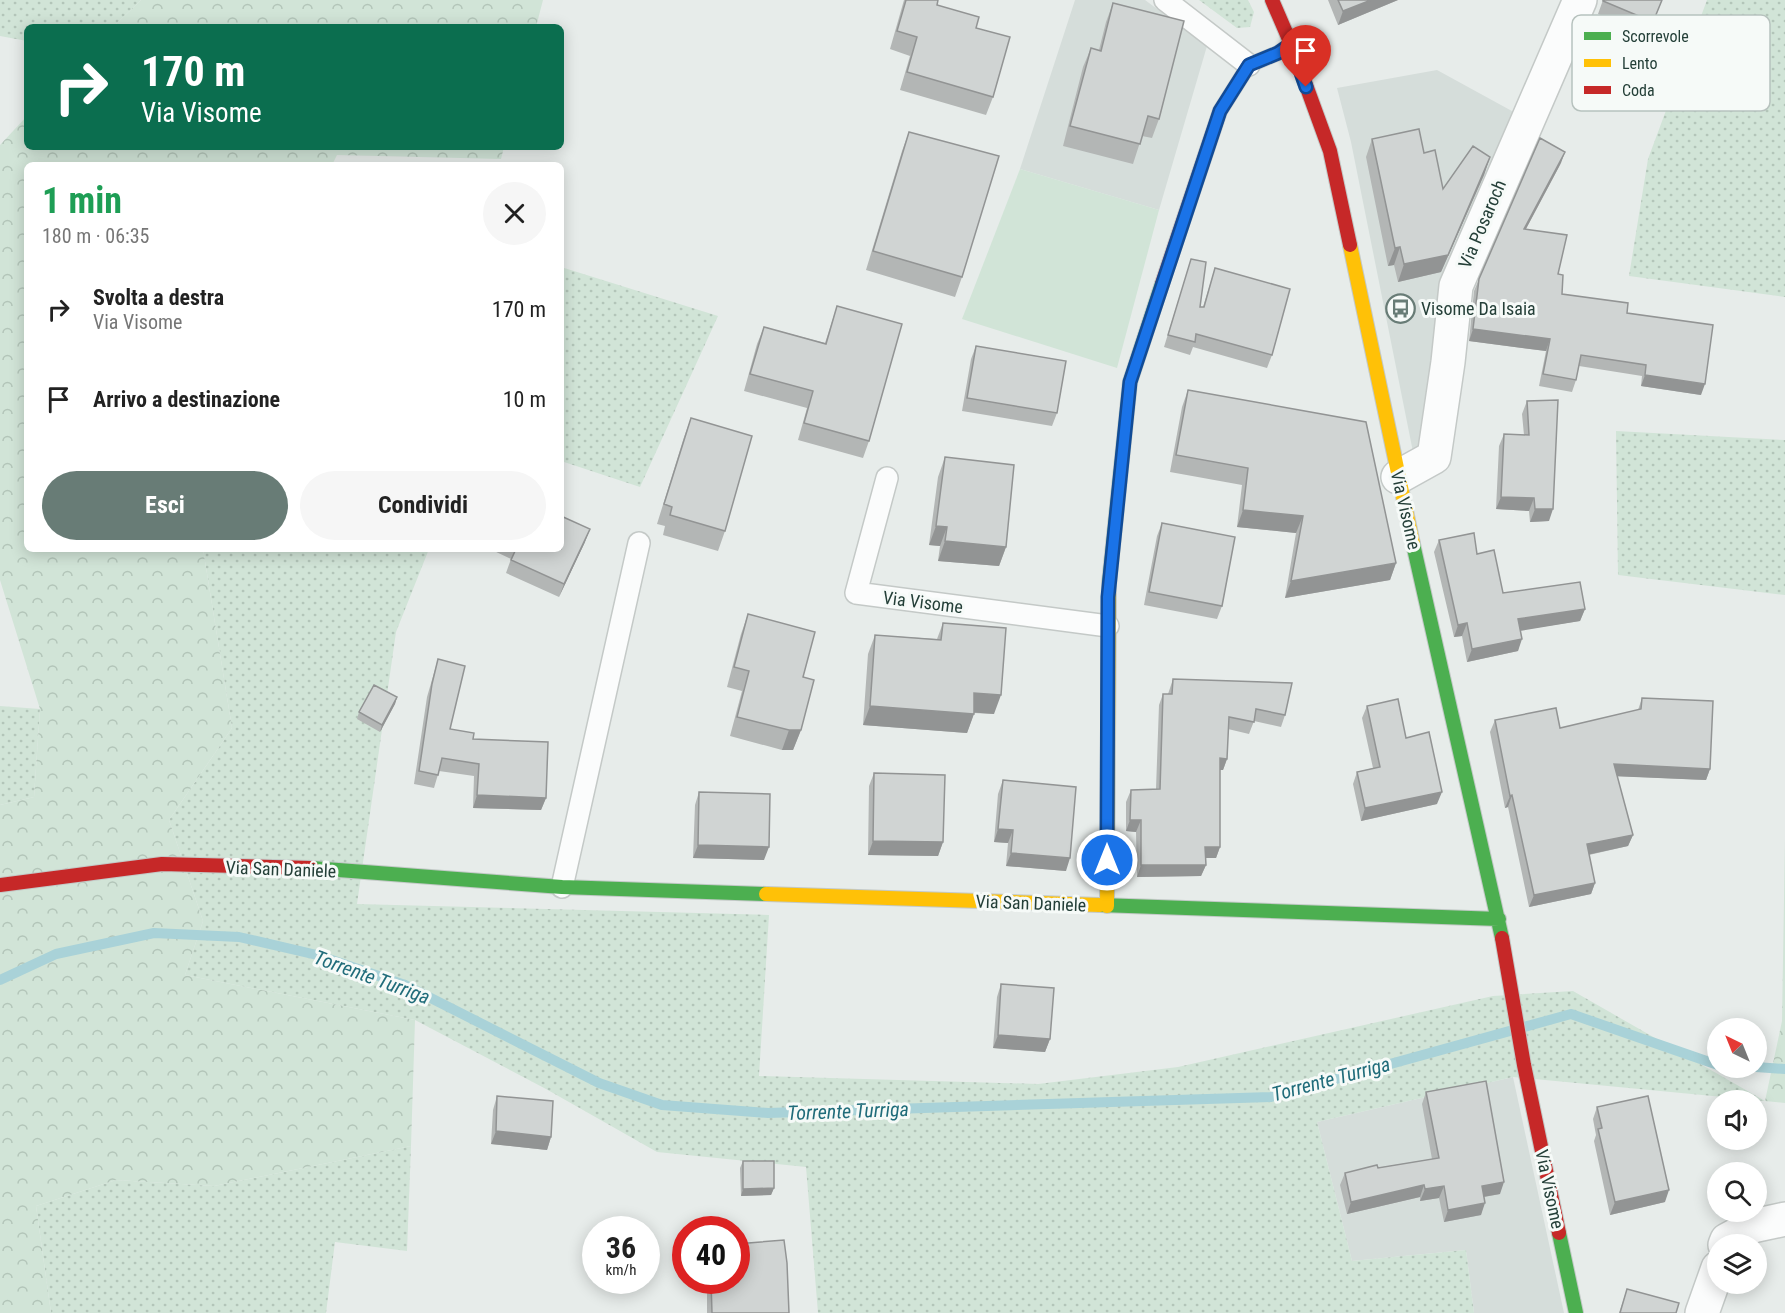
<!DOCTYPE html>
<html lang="it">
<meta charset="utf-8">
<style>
body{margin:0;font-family:"Roboto Condensed",sans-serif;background:#f6f6f6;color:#222;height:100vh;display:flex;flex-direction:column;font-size:22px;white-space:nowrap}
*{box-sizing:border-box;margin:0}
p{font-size:20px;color:#767676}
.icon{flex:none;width:33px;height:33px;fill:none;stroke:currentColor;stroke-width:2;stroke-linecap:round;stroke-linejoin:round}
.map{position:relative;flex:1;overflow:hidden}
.panel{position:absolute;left:24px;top:162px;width:540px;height:390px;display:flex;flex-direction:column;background:#fff;border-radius:9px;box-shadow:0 3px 15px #0003}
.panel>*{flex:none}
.top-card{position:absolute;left:24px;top:24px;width:540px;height:126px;border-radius:9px;box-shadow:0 3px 15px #0003;background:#0b6e4f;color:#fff;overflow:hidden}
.needle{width:39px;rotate:317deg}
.controls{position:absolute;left:1707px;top:1018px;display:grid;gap:12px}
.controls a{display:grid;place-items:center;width:60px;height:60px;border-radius:50%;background:#fff;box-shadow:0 3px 15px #0003;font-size:30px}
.speed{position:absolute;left:582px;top:1216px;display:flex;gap:12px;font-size:30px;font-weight:700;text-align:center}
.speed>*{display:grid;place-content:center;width:78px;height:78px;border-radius:50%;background:#fff;box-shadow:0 3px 15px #0003;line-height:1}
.speed small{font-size:15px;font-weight:400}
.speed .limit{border:9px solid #d22;background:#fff;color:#111}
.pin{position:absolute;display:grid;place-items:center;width:51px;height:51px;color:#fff;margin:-62px -26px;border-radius:50% 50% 50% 0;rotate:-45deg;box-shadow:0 0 6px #0007}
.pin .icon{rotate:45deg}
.me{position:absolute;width:66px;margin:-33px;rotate:0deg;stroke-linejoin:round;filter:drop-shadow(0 0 4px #0008)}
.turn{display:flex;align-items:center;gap:21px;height:126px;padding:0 18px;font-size:27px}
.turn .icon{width:78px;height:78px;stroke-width:2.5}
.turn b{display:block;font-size:42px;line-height:51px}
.round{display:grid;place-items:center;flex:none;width:63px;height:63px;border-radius:32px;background:#f6f6f6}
.headline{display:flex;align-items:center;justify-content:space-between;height:102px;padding:0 18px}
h1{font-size:36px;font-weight:700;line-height:45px;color:#1e9e55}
.cta{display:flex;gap:12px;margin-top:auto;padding:12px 18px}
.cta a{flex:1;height:69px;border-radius:36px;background:#687c76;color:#fff;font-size:24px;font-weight:700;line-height:69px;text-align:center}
.cta a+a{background:#f6f6f6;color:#222}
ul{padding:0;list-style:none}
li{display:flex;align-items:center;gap:18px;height:90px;padding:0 18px}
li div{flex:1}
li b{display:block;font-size:22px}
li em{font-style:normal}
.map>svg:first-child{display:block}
</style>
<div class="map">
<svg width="1785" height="1313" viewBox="0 0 1785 1313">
<defs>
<pattern id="grass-dots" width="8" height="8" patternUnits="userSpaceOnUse" patternTransform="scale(1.5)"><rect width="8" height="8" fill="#d1e4d7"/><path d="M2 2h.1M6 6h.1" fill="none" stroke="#b3c5b9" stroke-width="1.8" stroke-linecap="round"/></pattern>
<pattern id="forest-crowns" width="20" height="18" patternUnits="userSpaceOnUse" patternTransform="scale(1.5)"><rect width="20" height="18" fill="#d1e4d7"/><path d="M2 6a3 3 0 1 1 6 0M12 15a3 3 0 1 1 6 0" fill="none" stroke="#b3c5b9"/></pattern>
</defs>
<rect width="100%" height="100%" fill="#e7ecea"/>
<path fill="#d5ddda" d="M1075,0H1145L1207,46L1159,210L1020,169Z
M1437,70L1521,116L1427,447L1413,452L1351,142L1337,88Z
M1513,1077L1564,1313H1474L1466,1250L1352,1261L1317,1122Z"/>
<path fill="url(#grass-dots)" d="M0,0H141L113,27H27V41L0,36Z
M1199,0H1248L1254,12L1250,27L1237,28Z
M1707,0H1785V297L1629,276L1648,159Z
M561,267L718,316L640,487L561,461Z
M1616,431L1785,440V595L1618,575Z
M203,549H429L396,632L357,904L769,915L759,1076L1038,1084L1178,1067L1493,996L1573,991L1765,1101L1513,1077L1317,1122L1352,1261L1466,1250L1474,1313H818L806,1167L657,1152L546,1089L415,1020L185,975L203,921L169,820L232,728Z
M0,706L40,709L34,797L0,805Z
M411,1146L407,1251L335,1242L326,1313H51L36,1206L116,1180L214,1186Z"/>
<path fill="url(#forest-crowns)" d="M141,0H543L536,27H113Z
M27,116V147H504L501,159L337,155L332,165H27V549H203L232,728L169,820L203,921L185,975L415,1020L411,1146L214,1186L116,1180L36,1206L51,1313H0V805L34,797L40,709L0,580V145Z
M1785,838V1103L1765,1101L1782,1021Z"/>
<path fill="#d1e4d7" d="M1020,169L1159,210L1117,368L962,319Z"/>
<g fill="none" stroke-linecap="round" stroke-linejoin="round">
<path stroke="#a9d2d8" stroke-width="10" d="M0,980L56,954L154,933L239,937L317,955L405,985L599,1083L662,1105L768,1113L1271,1097L1571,1014L1718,1065
M1756,1067L1785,1069"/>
<defs>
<path id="lane" d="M1165,0L1249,65
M887,478L856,593L1108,626
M562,887L639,543"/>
<path id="street" d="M1398,477L1434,457L1448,362L1456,286L1580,0
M1725,1245L1727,1240L1753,1226L1785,1219
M1702,1313L1718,1268"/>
<path id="fast" d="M1413,544L1502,938
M1109,584L1130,382L1162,284
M312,868L562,887L766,894
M1100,905L1499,919
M1559,1233L1576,1313"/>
<path id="slow" d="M1350,245L1413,544
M766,894L1100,905
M1107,906L1109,584"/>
<path id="jam" d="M1272,0L1291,44L1330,151L1350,245
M1162,284L1220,111L1249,65L1278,53L1291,44
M0,885L162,864L312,868
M1502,938L1524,1065L1559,1233"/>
</defs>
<use href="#lane" stroke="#c4c9c7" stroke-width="24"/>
<use href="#street" stroke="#c4c9c7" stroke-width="36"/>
<use href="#fast" stroke="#c3c9c7" stroke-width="16"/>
<use href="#slow" stroke="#c3c9c7" stroke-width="16"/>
<use href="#jam" stroke="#c3c9c7" stroke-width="16"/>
<use href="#lane" stroke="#fbfcfc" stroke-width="21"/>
<use href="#street" stroke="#fbfcfc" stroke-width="33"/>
<use href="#fast" stroke="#4caf50" stroke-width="14"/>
<use href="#slow" stroke="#ffc107" stroke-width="14"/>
<use href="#jam" stroke="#c62828" stroke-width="14"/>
</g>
<path fill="#b3b6b5" d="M904,0H938L937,5L976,28L993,97L986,115L900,90L910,56L890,49Z
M1328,0H1398L1338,25Z
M1603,0H1662L1648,35L1598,14Z
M1113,3L1159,119L1152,138L1142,136L1133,164L1063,146L1083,67L1091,48L1099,50L1106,22Z
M909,132L962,277L955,297L866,270L902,151Z
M1372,139L1424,153L1443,189L1490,157L1484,175L1441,272L1398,282L1394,265L1388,266L1366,157Z
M1561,163L1526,229L1558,274L1562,294L1627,313L1701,395L1641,386L1642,376L1579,366L1576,380L1572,392L1539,386L1546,351L1469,341L1474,291L1479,279Z
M1191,259L1200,307H1203L1215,268L1272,355L1267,368L1193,347L1190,355L1164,347Z
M837,306L869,441L863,458L798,440L807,408L744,391L757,344L764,327L825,343Z
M976,346L1057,413L1052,426L962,411L971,359Z
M1188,390L1396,563L1390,580L1285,598L1296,533L1237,527L1242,485L1170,472L1182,407Z
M1527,401L1549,521L1530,522L1529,511L1496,509L1499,446L1504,434L1524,435L1522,414Z
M691,418L725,531L718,551L663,535L665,526L657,524L684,437Z
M945,457L1006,547L999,566L938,561L940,546L929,545L938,477Z
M1162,523L1222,606L1217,619L1144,605L1157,536Z
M1439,540L1477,554L1503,593L1585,609L1580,621L1521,630L1518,651L1467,662L1462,636L1454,637L1434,552Z
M585,542L559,597L506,573L511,559L492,550V549H561Z
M748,614L803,677L801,730L793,750H782L730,736L742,691L727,687L741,634Z
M943,623L994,714L974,713L967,733L863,725L868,654L875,635L937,639Z
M438,659L450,729L473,739L546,798L541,810L473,808L474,776L439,771L434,788L414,784L427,697Z
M1173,679L1285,715L1281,727L1254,721L1249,734L1228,729L1227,759L1223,770H1220V847L1216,858H1206V865L1201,876L1137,877L1136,832L1126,831V802L1131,790L1156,789L1159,705L1163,694H1168Z
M397,697L395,704L380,732L357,719L359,712Z
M1642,698L1710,769L1706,780L1617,776L1633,835L1628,846L1589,855L1595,883L1591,894L1529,907L1508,807L1505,808L1490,732L1495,720L1560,728L1638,710Z
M1367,706L1406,738L1437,804L1361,821L1353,784L1357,772L1373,768L1362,718Z
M874,773L943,842L938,856L868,855L869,786Z
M1003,780L1066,871L1006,866L1008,843L994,842L998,794Z
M699,792L764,860L693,858L695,805Z
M1001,984L1050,1039L1045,1052L993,1048L997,997Z
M1426,1092L1500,1194L1484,1197L1481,1215L1444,1222L1439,1198L1420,1201V1197L1347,1214L1340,1185L1345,1173L1432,1159L1422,1104Z
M497,1096L551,1137L547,1150L491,1144L493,1110Z
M1597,1107L1665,1202L1610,1215L1594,1141L1596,1135L1593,1119Z
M743,1161L774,1188L771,1195L741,1196L740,1168Z
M707,1281H736L789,1313H707Z
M1627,1289L1676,1313H1619Z"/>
<path fill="#929494" d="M1371,0H1398L1338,25L1343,11Z
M1565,152L1561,163L1520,240L1524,229Z
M1490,157L1484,175L1441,272L1398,282L1404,264Z
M1400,247L1394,265L1388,266L1395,248Z
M1473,329L1550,339L1546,351L1469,341Z
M1645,375L1705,384L1701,395L1641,386Z
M1501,497L1534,498L1529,511L1496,509Z
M1535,509H1553L1549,521L1530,522Z
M1243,510L1303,516L1296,533L1237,527Z
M936,526L947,527L940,546L929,545Z
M590,529L585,542L559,597L564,584Z
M945,541L1006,547L999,566L938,561Z
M1396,563L1390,580L1285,598L1291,581Z
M1585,609L1580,621L1514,632L1518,619Z
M1467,623L1462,636L1454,637L1458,625Z
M1522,639L1518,651L1467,662L1472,649Z
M974,693L1001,695L994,714L967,712Z
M397,697L395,704L380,732L382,725Z
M870,706L974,714L967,733L863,725Z
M789,730H801L793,750H782Z
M1220,758L1227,759L1223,770H1215Z
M1614,764L1710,769L1706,780L1610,776Z
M1442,792L1437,804L1361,821L1365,808Z
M477,795L546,798L541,810L473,808Z
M1512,795L1508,807L1505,808L1510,796Z
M1130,820H1141L1136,832L1126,831Z
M998,829L1013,830L1008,843L994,842Z
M1633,835L1628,846L1582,856L1587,844Z
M873,841L943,842L938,856L868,855Z
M698,845L769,847L764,860L693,858Z
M1205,847H1220L1216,858H1201Z
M1011,853L1070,858L1066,871L1006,866Z
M1141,865H1206L1201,876L1137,877Z
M1595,883L1591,894L1529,907L1534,895Z
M998,1035L1050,1039L1045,1052L993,1048Z
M496,1131L551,1137L547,1150L491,1144Z
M1504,1182L1500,1194L1477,1198L1482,1186Z
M1424,1185L1420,1197L1347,1214L1351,1202Z
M1444,1186L1439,1198L1420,1201L1425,1189Z
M774,1188L771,1195L741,1196L743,1189Z
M1669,1190L1665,1202L1610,1215L1615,1202Z
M1485,1203L1481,1215L1444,1222L1448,1210Z"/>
<path fill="#d0d4d3" stroke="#929494" stroke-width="1.5" d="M906,0H938L937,5L979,17L976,28L1010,37L993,97L907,72L917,37L897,31Z
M1338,0H1371L1343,11Z
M1603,0H1662L1653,22L1603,1Z
M1113,3L1184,21L1159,119L1148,116L1140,144L1070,126L1091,48L1101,51Z
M1419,129L1424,153L1435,150L1443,189L1473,146L1490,157L1448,255L1404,264L1400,247L1395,248L1372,139Z
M909,132L999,156L962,277L873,251Z
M1540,138L1565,152L1524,229L1567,235L1558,274L1563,275L1562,294L1628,303L1627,313L1713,325L1705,384L1645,375L1646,365L1581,355L1576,380L1543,374L1550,339L1473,329L1479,279Z
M1191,259L1206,262L1200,307H1204L1215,268L1290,289L1272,355L1196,334L1195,342L1168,335Z
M837,306L902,324L869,441L804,423L813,391L750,374L764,327L826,344Z
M976,346L1066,361L1057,413L967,398Z
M1188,390L1366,422L1396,563L1291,581L1303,516L1243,510L1248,468L1176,455Z
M1558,400L1553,509H1535L1534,498L1501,497L1504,434L1529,435L1527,401Z
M691,418L752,436L725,531L670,515L672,507L664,504Z
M945,457L1014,465L1006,547L945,541L947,527L936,526Z
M561,516L590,529L564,584L511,560L516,549H561Z
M1162,523L1235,537L1222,606L1149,592Z
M1474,533L1477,554L1494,550L1503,593L1580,582L1585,609L1518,619L1522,639L1472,649L1467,623L1458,625L1439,540Z
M748,614L815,632L803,677L814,680L801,730H789L737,717L749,671L734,667Z
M943,623L1006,628L1001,695L974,693V714L870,706L875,635L941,640Z
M438,659L465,666L450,729L474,733L473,739L548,742L546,798L477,795L479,764L442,758L438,775L419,771L432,684Z
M1173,679L1292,683L1285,715L1256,709L1254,722L1229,717L1227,759L1220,758V847H1205L1206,865H1141V820H1130L1131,790L1160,789L1163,694H1172Z
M374,685L397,697L382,725L359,712Z
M1642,698L1713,701L1710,769L1614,764L1633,835L1587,844L1595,883L1534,895L1512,795L1510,796L1495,720L1556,708L1560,728L1641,709Z
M1398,699L1406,738L1429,732L1442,792L1365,808L1357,772L1380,767L1367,706Z
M874,773L945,775L943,842L873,841Z
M1003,780L1076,787L1070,858L1011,853L1013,830L998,829Z
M699,792L770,794L769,847L698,845Z
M1001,984L1054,988L1050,1039L998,1035Z
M1486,1081L1504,1182L1482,1186L1485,1203L1448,1210L1444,1186L1425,1189L1424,1185L1351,1202L1345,1173L1377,1165L1378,1168L1439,1158L1426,1092Z
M497,1096L553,1101L551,1137L496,1131Z
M1648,1096L1669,1190L1615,1202L1598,1129L1602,1128L1597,1107Z
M743,1161H774V1188L743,1189Z
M784,1240L787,1263L789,1313H712L711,1281H736V1244Z
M1627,1289L1679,1303L1676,1313H1620Z"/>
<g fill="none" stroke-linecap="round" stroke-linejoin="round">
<defs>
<path id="route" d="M1107,860L1108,597L1130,382L1220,111L1249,65L1278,53L1291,44L1306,87"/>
</defs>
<use href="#route" stroke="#114b97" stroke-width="15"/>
<use href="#route" stroke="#1a73e8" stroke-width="10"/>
</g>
<defs>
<symbol id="bus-ring" viewBox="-11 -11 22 22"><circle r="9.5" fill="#f6faf8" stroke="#687c76" stroke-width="1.5"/><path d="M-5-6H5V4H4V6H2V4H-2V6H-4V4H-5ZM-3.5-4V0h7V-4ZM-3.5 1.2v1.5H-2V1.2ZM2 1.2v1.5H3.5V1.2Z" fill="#687c76"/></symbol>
</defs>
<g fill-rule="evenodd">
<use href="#bus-ring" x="1384" y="292" width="33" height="33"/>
</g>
<g text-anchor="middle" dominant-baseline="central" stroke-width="6" stroke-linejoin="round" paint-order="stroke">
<g font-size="18" fill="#243f38" stroke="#f6faf8">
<text transform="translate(1482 224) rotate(-67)">Via Posaroch</text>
<text transform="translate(1406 510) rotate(77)">Via Visome</text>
<text transform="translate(923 602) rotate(7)">Via Visome</text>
<text transform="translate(281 869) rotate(2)">Via San Daniele</text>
<text transform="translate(1031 903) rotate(2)">Via San Daniele</text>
<text transform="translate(1550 1189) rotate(78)">Via Visome</text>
</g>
<g font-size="18" fill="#243f38" stroke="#f6faf8" text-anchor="start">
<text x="1421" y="308">Visome Da Isaia</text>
</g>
<g font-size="20" font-style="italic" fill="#206c7a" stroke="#f6faf8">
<text transform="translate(372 977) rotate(20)">Torrente Turriga</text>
<text transform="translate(1331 1079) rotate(-15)">Torrente Turriga</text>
<text transform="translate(848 1111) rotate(-2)">Torrente Turriga</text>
</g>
</g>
<rect x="1572" y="15" width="198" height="96" rx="9" fill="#f6faf8" stroke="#b7c2be" stroke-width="1.5"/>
<rect x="1584" y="32" width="27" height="8" fill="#4caf50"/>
<rect x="1584" y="59" width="27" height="8" fill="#ffc107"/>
<rect x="1584" y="86" width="27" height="8" fill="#c62828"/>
<g font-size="16" fill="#243f38">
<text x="1622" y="42">Scorrevole</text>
<text x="1622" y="69">Lento</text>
<text x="1622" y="96">Coda</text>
</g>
</svg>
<div class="controls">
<a><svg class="needle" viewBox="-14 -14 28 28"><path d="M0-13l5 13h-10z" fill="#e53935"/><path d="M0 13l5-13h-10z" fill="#767676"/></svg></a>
<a><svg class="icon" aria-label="sound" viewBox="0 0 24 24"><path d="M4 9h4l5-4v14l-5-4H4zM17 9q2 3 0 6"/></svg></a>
<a><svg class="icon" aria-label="search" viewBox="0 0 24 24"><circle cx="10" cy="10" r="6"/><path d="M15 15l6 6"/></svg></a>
<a><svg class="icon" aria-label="layers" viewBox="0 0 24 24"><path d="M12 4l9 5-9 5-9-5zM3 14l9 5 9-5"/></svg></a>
</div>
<div class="speed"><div>36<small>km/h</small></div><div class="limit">40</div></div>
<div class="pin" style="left:1306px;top:87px;background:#d93025"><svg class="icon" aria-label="arrive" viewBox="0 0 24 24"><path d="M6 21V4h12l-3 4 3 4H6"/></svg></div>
<svg class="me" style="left:1107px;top:860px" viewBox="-20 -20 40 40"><circle r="17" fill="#1a73e8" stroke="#fff" stroke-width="3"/><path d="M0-11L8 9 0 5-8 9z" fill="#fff"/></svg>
<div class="top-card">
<div class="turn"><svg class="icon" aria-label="right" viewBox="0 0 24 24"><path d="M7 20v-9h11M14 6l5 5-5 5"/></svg><div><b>170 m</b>Via Visome</div></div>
</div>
<section class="panel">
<div class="headline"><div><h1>1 min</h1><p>180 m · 06:35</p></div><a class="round"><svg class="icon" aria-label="close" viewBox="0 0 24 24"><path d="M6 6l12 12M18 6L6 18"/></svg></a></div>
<ul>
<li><svg class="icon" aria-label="right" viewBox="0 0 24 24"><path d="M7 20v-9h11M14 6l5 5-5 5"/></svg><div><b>Svolta a destra</b><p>Via Visome</p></div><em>170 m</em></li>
<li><svg class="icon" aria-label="arrive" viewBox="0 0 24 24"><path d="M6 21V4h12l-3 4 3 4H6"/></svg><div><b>Arrivo a destinazione</b></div><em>10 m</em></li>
</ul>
<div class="cta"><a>Esci</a><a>Condividi</a></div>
</section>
</div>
